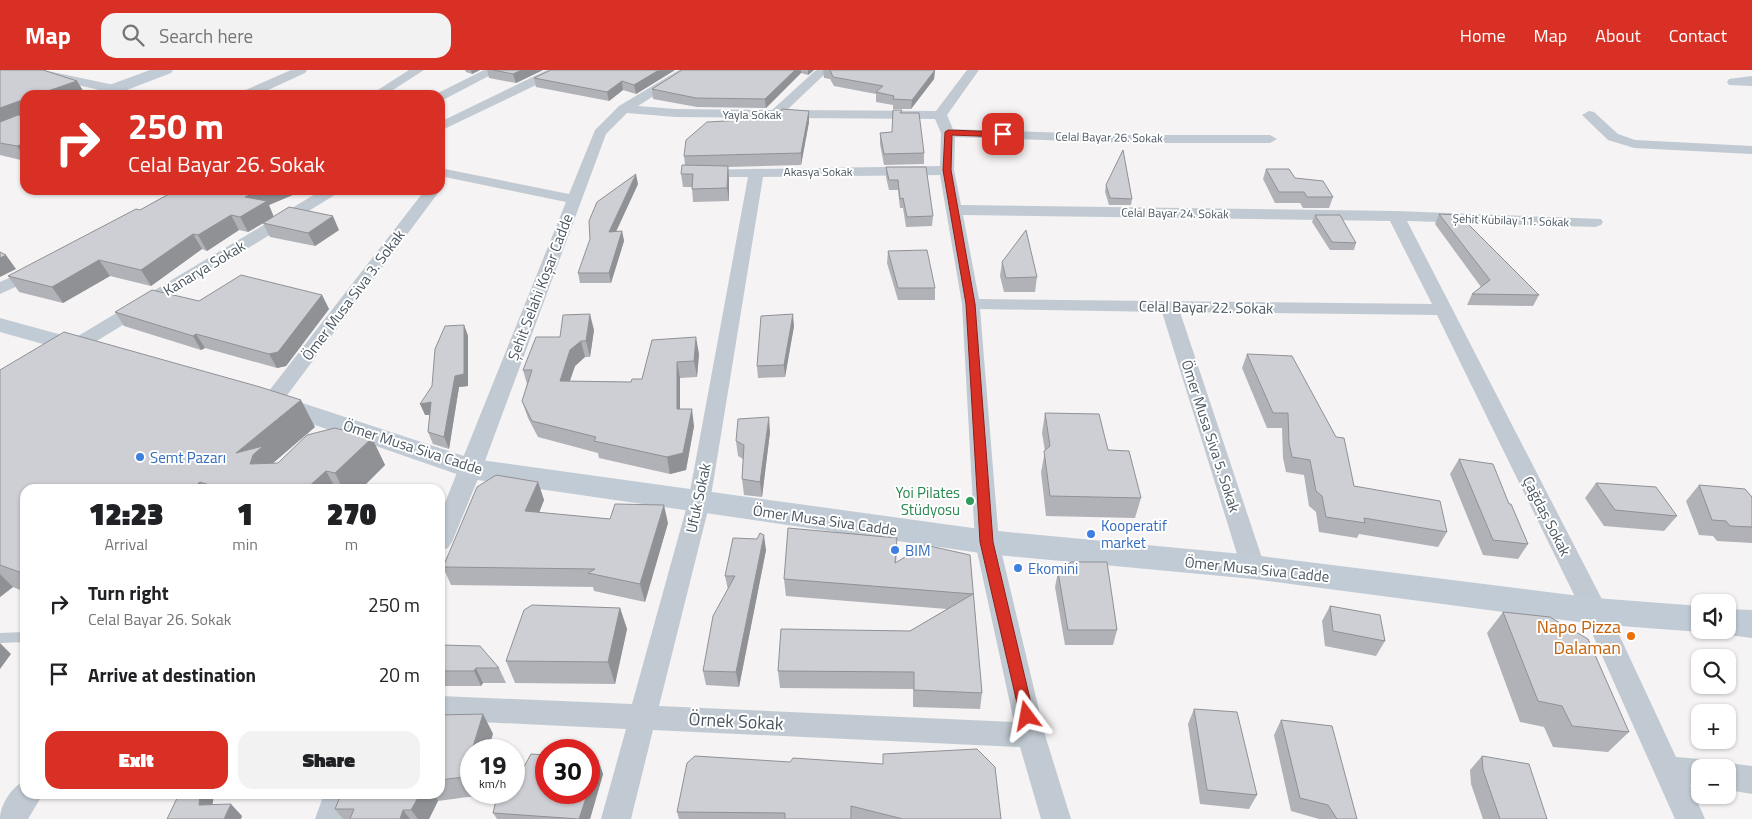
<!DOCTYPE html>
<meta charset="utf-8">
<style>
body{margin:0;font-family:"Titillium Web",sans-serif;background:#f2f2f2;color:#202124;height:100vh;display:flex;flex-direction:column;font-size:19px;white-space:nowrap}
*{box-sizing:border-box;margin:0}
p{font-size:16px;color:#757577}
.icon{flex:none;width:28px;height:28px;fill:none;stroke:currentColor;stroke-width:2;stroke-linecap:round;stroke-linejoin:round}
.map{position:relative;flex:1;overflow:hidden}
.panel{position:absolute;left:20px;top:414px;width:425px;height:315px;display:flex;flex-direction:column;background:#fff;border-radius:15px;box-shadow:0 1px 4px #0004}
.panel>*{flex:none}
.banner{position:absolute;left:20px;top:20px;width:425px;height:105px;border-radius:15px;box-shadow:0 1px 4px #0004;background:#d93025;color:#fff;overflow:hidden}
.fabs{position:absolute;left:1691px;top:524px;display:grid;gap:10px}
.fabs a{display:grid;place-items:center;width:45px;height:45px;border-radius:10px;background:#fff;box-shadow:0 1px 4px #0004;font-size:25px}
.speed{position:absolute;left:460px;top:669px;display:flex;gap:10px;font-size:25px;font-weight:700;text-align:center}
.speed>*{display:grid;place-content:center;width:65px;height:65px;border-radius:50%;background:#fff;box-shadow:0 1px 4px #0004;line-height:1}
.speed small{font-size:12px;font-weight:400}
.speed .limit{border:8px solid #d22;background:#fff;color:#111}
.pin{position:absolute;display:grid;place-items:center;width:42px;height:42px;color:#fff;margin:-21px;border-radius:10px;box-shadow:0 2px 8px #0006}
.me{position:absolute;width:55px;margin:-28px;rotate:347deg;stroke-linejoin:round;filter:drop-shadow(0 0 4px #0008)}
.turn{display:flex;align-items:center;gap:18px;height:105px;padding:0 25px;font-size:22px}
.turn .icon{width:65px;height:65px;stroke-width:2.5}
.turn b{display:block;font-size:35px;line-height:42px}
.eta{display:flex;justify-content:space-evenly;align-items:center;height:85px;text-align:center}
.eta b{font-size:30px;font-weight:800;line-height:35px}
.primary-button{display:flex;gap:10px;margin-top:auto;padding:10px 25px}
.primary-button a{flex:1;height:58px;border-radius:15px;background:#d93025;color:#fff;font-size:20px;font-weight:800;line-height:58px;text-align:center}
.primary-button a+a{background:#f2f2f2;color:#202124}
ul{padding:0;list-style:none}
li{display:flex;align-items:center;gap:15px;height:70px;padding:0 25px}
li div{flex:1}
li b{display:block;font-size:19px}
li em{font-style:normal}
header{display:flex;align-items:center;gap:30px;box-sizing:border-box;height:70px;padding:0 25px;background:#d93025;color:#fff}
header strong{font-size:24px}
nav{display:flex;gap:28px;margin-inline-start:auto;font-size:18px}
.search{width:350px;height:45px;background:#f2f2f2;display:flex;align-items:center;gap:12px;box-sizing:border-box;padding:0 18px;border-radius:15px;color:#757577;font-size:19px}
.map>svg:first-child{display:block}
</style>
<header>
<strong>Map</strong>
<div class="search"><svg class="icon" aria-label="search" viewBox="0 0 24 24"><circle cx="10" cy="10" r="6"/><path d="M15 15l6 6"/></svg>Search here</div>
<nav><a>Home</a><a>Map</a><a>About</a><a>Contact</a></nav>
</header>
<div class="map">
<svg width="1752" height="749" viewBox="0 0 1752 749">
<rect width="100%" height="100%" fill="#f5f3f3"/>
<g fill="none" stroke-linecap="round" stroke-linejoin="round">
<path fill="#c1cad2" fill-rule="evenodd" d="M25,562V572L0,573V563Z"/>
<path fill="#c1cad2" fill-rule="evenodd" d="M20,0H43L114,15L120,19L114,23L26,4Z
M291,0H307L305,3L257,25H240L241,22Z
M409,0H424L385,25H370Z
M484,0H500L445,29L440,30V25H434Z
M547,0H563L561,3L440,61V52Z
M679,0H694L638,36L676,39L772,40L816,0H829L787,40L936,41L967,0H979L947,45L953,59L1129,65H1270L1277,69L1270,73H1129L955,67L954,100L961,135L1396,141L1601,149L1603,152L1601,155L1595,157L1407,151L1608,541L1676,687L1700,689L1710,693L1712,698H1700V717L1690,715L1705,749H1675L1582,541L1437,245L1180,242L1265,497L1262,504L1253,506L1244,504L1241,497L1162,242L980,239L999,472L1045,665L1071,749H1041L1020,677L653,660L631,749H601L626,659L440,650V626L632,634L688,432L748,107H700L695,106L693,103L695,100L940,96L941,63L935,49L676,47L627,43L606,64L482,399L452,472L448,478L440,481V445L566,132L440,106V98L569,124L595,60L619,36ZM940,105L962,234L975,472L1014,652L659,636L710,432L763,107ZM963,145L1390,151L1432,234L979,229Z
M1589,41L1594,42L1618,64L1635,70L1752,76V84L1634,78L1608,70L1582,45Z
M440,119L441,120L438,123L279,336L272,338L265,336L262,331L265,326L425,120Z
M322,120H341L338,123L82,280L75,282L68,280L66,276L68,272Z
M38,195L44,196L47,200L44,204L0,224V212Z
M1728,693L1752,696V724L1728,720V698H1718Z
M25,711V724H43L28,749H0C0,735 12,716 25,711Z
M324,724H354L345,749H315Z"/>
<path fill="#c1cbd6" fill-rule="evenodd" d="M150,0H173L171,3L114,25H91L93,21Z
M1752,6V16L1729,15L1727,12L1729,9Z
M0,248L95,274L98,279L95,284L86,286L0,262Z
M272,323L473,389L987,460L1253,485L1595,528L1700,536V560H1707L1700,562L1595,554L1253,509L987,484L471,409L263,337L259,331L263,325Z
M1728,539L1752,540V568L1728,565L1716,562V560H1728Z"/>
</g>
<path fill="#b0b2b7" d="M0,0L77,11L85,24L25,25V46H24L25,47V91L0,85Z
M465,0H480L472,4L466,2Z
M487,0H543L516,13L489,8Z
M675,0L636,24L623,20L609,31L536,17L534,8Z
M682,0H814L808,5L801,3L766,38L697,37L653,29L652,19Z
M823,0H935L934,9L911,39H893V35L876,32V24L834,16L830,9L824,8Z
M902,43L924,83V94L884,95L880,74V63L892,62Z
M809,52L801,95L728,97L729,109V131L693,132L692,117H683L681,104L685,95L684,86Z
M886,97L933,146L932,156L906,157L903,138H900L898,120H889L886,107Z
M1266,99L1295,108L1333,127L1329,138H1303L1300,133H1275L1263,109Z
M638,114L616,162L622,161L624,171L611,213H580L578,203Z
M1106,115L1132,129L1131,135H1109L1105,122Z
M176,120H293L295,124L269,135L248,162L239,160L207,181L202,179L151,216L110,206L63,233L19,222L8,206L140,140Z
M1439,144L1539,225L1533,236L1467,235L1472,224L1481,217L1435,154Z
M1315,145L1356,173L1354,180H1330L1312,152Z
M263,153L339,160L315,176L270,167Z
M888,181L935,218V230H898L887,193Z
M1002,192L1037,207L1035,222H1004L1000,206Z
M322,225L329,239L286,296L277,298L205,278L201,280L124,256L115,242L199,231Z
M464,255L468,266V316L459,317L449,379L433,374L428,362L430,345H425L432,316Z
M794,256L785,307L758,308L757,296Z
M594,260L590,287H585L575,296L570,311L631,312L642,309L652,270L699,284L697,307L680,308V339L694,356L686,400L670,404L599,388L598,383L538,367L528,348L522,331L527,314L523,300L560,267Z
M1247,284L1354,416L1447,462L1438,477L1359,464L1357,468L1319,462L1316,442L1309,436L1304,405L1286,402L1283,388L1282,358H1267L1242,298Z
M0,300L315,357L273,393H278L372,368L385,395L361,419H25V522L13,517L0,527Z
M1045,343L1108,380L1141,428L1135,448L1046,446L1041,402L1045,381L1042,363Z
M770,362L762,427L744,425L742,409L743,389L738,386L736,371Z
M1459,389L1509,434L1528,474L1518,489L1483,485L1450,404Z
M538,412L544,430L539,443L610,449L668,453L645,532L594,521L593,517L451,515L443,497Z
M1596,413L1677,446L1664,461L1604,456L1585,428Z
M1699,415L1752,427V473L1717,471L1713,466L1699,465L1686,431Z
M757,469L766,480L739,617L706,615L703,601L728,520L725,506Z
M897,485L896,492L970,485L982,623L980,639L913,637V619L780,618L778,601L910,561L947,539L786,526L784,509Z
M1058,502L1117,560L1113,575H1065L1055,517Z
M1330,536L1385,571L1376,586L1325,576L1322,551Z
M620,538L627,559L615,614L515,613L506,591Z
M1503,542L1629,662L1608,682L1553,677L1544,657L1520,652L1487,563Z
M440,575L499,598L506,613H483L481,616H440Z
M1194,639L1257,725L1249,739L1200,734L1188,654Z
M483,644L493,664L471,680V722H476L475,726L438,731L429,749H343L335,739L341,724H440V645Z
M1281,650L1357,749H1319L1291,741L1274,665Z
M883,684L1001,749H679L677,742L790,692L883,694Z
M1482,686L1547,749H1483L1471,714L1470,700Z
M598,690L603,704L590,749H497L493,743Z
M83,724H146L84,725Z"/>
<path fill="#909195" d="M471,0H480L472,4Z
M522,0H543L516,13L513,4Z
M659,0H675L636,24L634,15Z
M795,0H801V3L766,38L765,29Z
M808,0H814L808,5Z
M935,0L934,9L911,39L912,30Z
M77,11L85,24L36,25Z
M622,11L623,20L609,31L607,22Z
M25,29V46L0,55V38Z
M809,41V52L801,95V83Z
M25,73V88L17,76Z
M728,96L729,109V131L727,118Z
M636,104L638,114L611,172L609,162Z
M261,120H293L295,124L269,135L274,147L248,162L240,147L245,127Z
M231,145L239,160L207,181L198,165Z
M333,146L339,160L315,176L308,163Z
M622,161L624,171L611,213L609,203Z
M193,164L202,179L151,216L141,200Z
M6,185L16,199L0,207V188Z
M99,190L110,206L63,233L52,217Z
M322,225L329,239L286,296L277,298L269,284Z
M590,244L594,260L590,287L586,271Z
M793,244L794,256L785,307L784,295Z
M464,255L468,266V316L459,317L449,379L444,367Z
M196,264L205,278L201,280L193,266Z
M696,267L699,284L697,307L694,291Z
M581,271L585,287L575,296L564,327L560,311L570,280Z
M677,292L680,308V356L677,339Z
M301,330L315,357L273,393L279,403L267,419L236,383Z
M431,332L435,344L425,345L420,334Z
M692,339L694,356L686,400L670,404L667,387Z
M769,347L770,362L762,427L760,412Z
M372,368L385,395L361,419H343L335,403Z
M326,401L336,419H306Z
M200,412L204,419H192Z
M538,412L544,430L532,460L525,441Z
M664,435L668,453L645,532L640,514Z
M764,465L766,480L739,617L736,602Z
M0,504L13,517L0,527Z
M620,538L627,559L615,614L608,592Z
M0,573L11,584L0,599Z
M476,598L483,613L481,616L474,601Z
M483,644L493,664L488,680H472Z
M471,683V720L464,707Z
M598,690L603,704L590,749H579L588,722H589V719Z
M200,724H214L211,747L199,735Z
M420,724H434L438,731L429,749H418L411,740Z
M231,734L242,746L241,749H224Z
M403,740L410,749H400Z"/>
<path fill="#cdcfd5" stroke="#909195" d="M0,0H43L77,11L36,25H25V29L0,38Z
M493,0H522L513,4Z
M551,0H659L634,15L622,11L607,22L534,8Z
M682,0H795L765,29L696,28L652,19Z
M830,0H935L912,30L893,29L894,26L876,22L883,16L833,7Z
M782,39L809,41L801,83L684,86L686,70L707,52L781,48Z
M893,40H902L900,43H919L924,83L884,84L880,63L892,62Z
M18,45L25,46V73L17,76L0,73V52Z
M1123,80L1132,129L1110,128L1106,115Z
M682,95L728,96L727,118L692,119L693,104H681Z
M886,97H926L933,146L907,147L903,128L900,129L898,110H889Z
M1266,99H1289L1295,108L1323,111L1333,127H1307L1304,122H1279Z
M636,104L609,162L622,161L609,203H578L590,169L589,151L597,132Z
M176,120H261L245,127L267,131L240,147L231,145L198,165L193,164L141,200L99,190L52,217L8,206L136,139L140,140Z
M289,137L333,146L308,163L263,153Z
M1439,144L1459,145L1539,225L1472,224L1490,210Z
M1315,145H1340L1356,173L1332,172Z
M1026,160L1037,207L1006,208L1002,192Z
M927,180L935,218H898L888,181Z
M0,182L6,185L0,188Z
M241,205L322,225L278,282L269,284L196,264L193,266L115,242L152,220L199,231Z
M590,244L586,271H581L570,280L560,311L631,312L632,309H642L652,270L696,267L694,291L677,292V339H692L683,383L667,387L594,371L596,367L532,351L522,331L532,300H523L536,267H560L563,245Z
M793,244L784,295L757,296L761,246Z
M464,255V304L455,306L444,367L428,362L431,332L420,334L432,316L435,279L445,256Z
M64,262L260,317L301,330L236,383L263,376L253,385L250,394L278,393L307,365L335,358L372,368L335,403L326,401L306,419H221L200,412L192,419H25V504L0,495V300Z
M1247,284L1292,286L1336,367L1344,368L1354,416L1440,431L1447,462L1364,448L1365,453L1326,447L1322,426L1316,421L1310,390L1292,387L1289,373L1288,343H1273Z
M1045,343L1099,344L1108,380L1129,381L1141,428L1050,426L1044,381L1050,376Z
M769,347L760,412L742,409L744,375L736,371L738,349Z
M1459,389L1493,394L1509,434H1511L1528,474L1493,470Z
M496,405L538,412L525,441L610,449L615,434L664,435L640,514L588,503L595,499L443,497L477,417Z
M1596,413L1656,417L1677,446L1615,440Z
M1699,415L1745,419L1752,427V457L1730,456L1726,451L1712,450Z
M788,458L897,468L895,493L925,475L970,485L982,623L914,620V602L778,601L781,559L910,561L973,524L784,509Z
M760,463L764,465L736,602L703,601L713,546L735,506H725L733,468L757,469Z
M1071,492H1107L1117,560H1068L1058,502Z
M532,535L620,538L608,592L506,591L524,540Z
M1330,536L1380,545L1385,571L1333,561Z
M1503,542L1550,547L1588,569L1629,662L1572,656L1562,636L1538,631Z
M440,575L480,576L499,598H476L474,601H440Z
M1194,639L1237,642L1257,725L1207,720Z
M483,644L472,680H471V683L464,707L440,710V645Z
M1281,650L1332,656L1357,749H1337L1328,735L1300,728Z
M977,679L995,697L1001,749H903L851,736V749H785V743L677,742L687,693L695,686L790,692L793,688L883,694V684Z
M531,684L546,685V722H588L579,749L493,743L498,722H514V705L520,704Z
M1482,686L1529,694L1547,749H1500L1483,700Z
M589,689L598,690L589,719Z
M179,724H200L199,735L231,734L224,749H167Z
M341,724H420L411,740H403L400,749H350L354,739H335Z"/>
<path fill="#d93025" stroke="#8d1f18" d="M948,60L1003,62L1006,64L1003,67L952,65L951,100L975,234L993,472L1034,646L1032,651L1027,652L1022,651L1020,646L980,472L966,234L943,100L945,62Z"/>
<g fill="#3f7fe0" stroke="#fff" stroke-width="2">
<circle cx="140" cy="387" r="5"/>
<circle cx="1091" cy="464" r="5"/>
<circle cx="895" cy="480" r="5"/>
<circle cx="1018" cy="498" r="5"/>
</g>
<circle fill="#2e9e5b" stroke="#fff" stroke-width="2" cx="970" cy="431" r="5"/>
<circle fill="#e8710a" stroke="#fff" stroke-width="2" cx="1631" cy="566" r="5"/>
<g text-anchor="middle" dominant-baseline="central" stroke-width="4" stroke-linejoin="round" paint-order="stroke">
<g font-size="12" fill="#4a5661" stroke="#fff">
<text x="752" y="44">Yayla Sokak</text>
<text transform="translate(1109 67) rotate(1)">Celal Bayar 26. Sokak</text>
<text x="818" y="101">Akasya Sokak</text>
<text transform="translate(1175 143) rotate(1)">Celal Bayar 24. Sokak</text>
<text transform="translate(1511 150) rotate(2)">Şehit Kubilay 11. Sokak</text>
</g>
<g font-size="15" fill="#4a5661" stroke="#fff">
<text transform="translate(204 198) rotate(-31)">Kanarya Sokak</text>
<text transform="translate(540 217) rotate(-69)">Şehit Selahi Koşar Cadde</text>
<text transform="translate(353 225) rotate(-53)">Ömer Musa Siva 3. Sokak</text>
<text transform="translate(1206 237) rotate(1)">Celal Bayar 22. Sokak</text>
<text transform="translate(1211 366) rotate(72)">Ömer Musa Siva 5. Sokak</text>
<text transform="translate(413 377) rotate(18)">Ömer Musa Siva Cadde</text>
<text transform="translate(698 428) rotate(-78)">Ufuk Sokak</text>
<text transform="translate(1547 446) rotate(63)">Çağdaş Sokak</text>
<text transform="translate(825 450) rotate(8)">Ömer Musa Siva Cadde</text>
<text transform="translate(1257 499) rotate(6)">Ömer Musa Siva Cadde</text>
</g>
<g font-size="15" fill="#366cbe" stroke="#fff" text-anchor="start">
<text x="150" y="387">Semt Pazarı</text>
<text x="1101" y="455">Kooperatif<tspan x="1101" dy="17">market</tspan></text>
<text x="905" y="480">BIM</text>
<text x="1028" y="498">Ekomini</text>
</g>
<g font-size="15" fill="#27864d" stroke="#fff" text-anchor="end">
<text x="960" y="422">Yoi Pilates<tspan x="960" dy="17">Stüdyosu</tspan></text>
</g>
<g font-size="18" fill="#c56008" stroke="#fff" text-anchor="end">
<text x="1621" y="556">Napo Pizza<tspan x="1621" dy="21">Dalaman</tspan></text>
</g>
<g font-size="18" fill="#4a5661" stroke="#fff">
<text transform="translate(736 651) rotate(3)">Örnek Sokak</text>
</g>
</g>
</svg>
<div class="fabs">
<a><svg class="icon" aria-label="sound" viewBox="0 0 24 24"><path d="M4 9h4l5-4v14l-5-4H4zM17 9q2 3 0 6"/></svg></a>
<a><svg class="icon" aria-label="search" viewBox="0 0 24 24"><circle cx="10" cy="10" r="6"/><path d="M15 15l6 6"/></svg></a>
<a>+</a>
<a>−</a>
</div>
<div class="speed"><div>19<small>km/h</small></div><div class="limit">30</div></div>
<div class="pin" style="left:1003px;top:64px;background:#d93025"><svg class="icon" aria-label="arrive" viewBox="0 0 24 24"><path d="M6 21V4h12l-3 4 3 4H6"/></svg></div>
<svg class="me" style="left:1027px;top:646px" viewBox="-20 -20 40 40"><path d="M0-17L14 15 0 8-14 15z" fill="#d93025" stroke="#fff" stroke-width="4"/></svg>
<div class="banner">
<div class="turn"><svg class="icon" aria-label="right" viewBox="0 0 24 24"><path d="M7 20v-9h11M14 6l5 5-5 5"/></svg><div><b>250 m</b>Celal Bayar 26. Sokak</div></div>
</div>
<section class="panel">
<div class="eta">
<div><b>12:23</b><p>Arrival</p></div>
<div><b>1</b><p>min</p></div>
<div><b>270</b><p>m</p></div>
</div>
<ul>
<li><svg class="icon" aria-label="right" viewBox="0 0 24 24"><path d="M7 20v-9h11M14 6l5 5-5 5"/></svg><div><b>Turn right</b><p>Celal Bayar 26. Sokak</p></div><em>250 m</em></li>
<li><svg class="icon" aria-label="arrive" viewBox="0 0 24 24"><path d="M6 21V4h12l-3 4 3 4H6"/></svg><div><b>Arrive at destination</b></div><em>20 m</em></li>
</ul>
<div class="primary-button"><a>Exit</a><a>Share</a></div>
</section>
</div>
